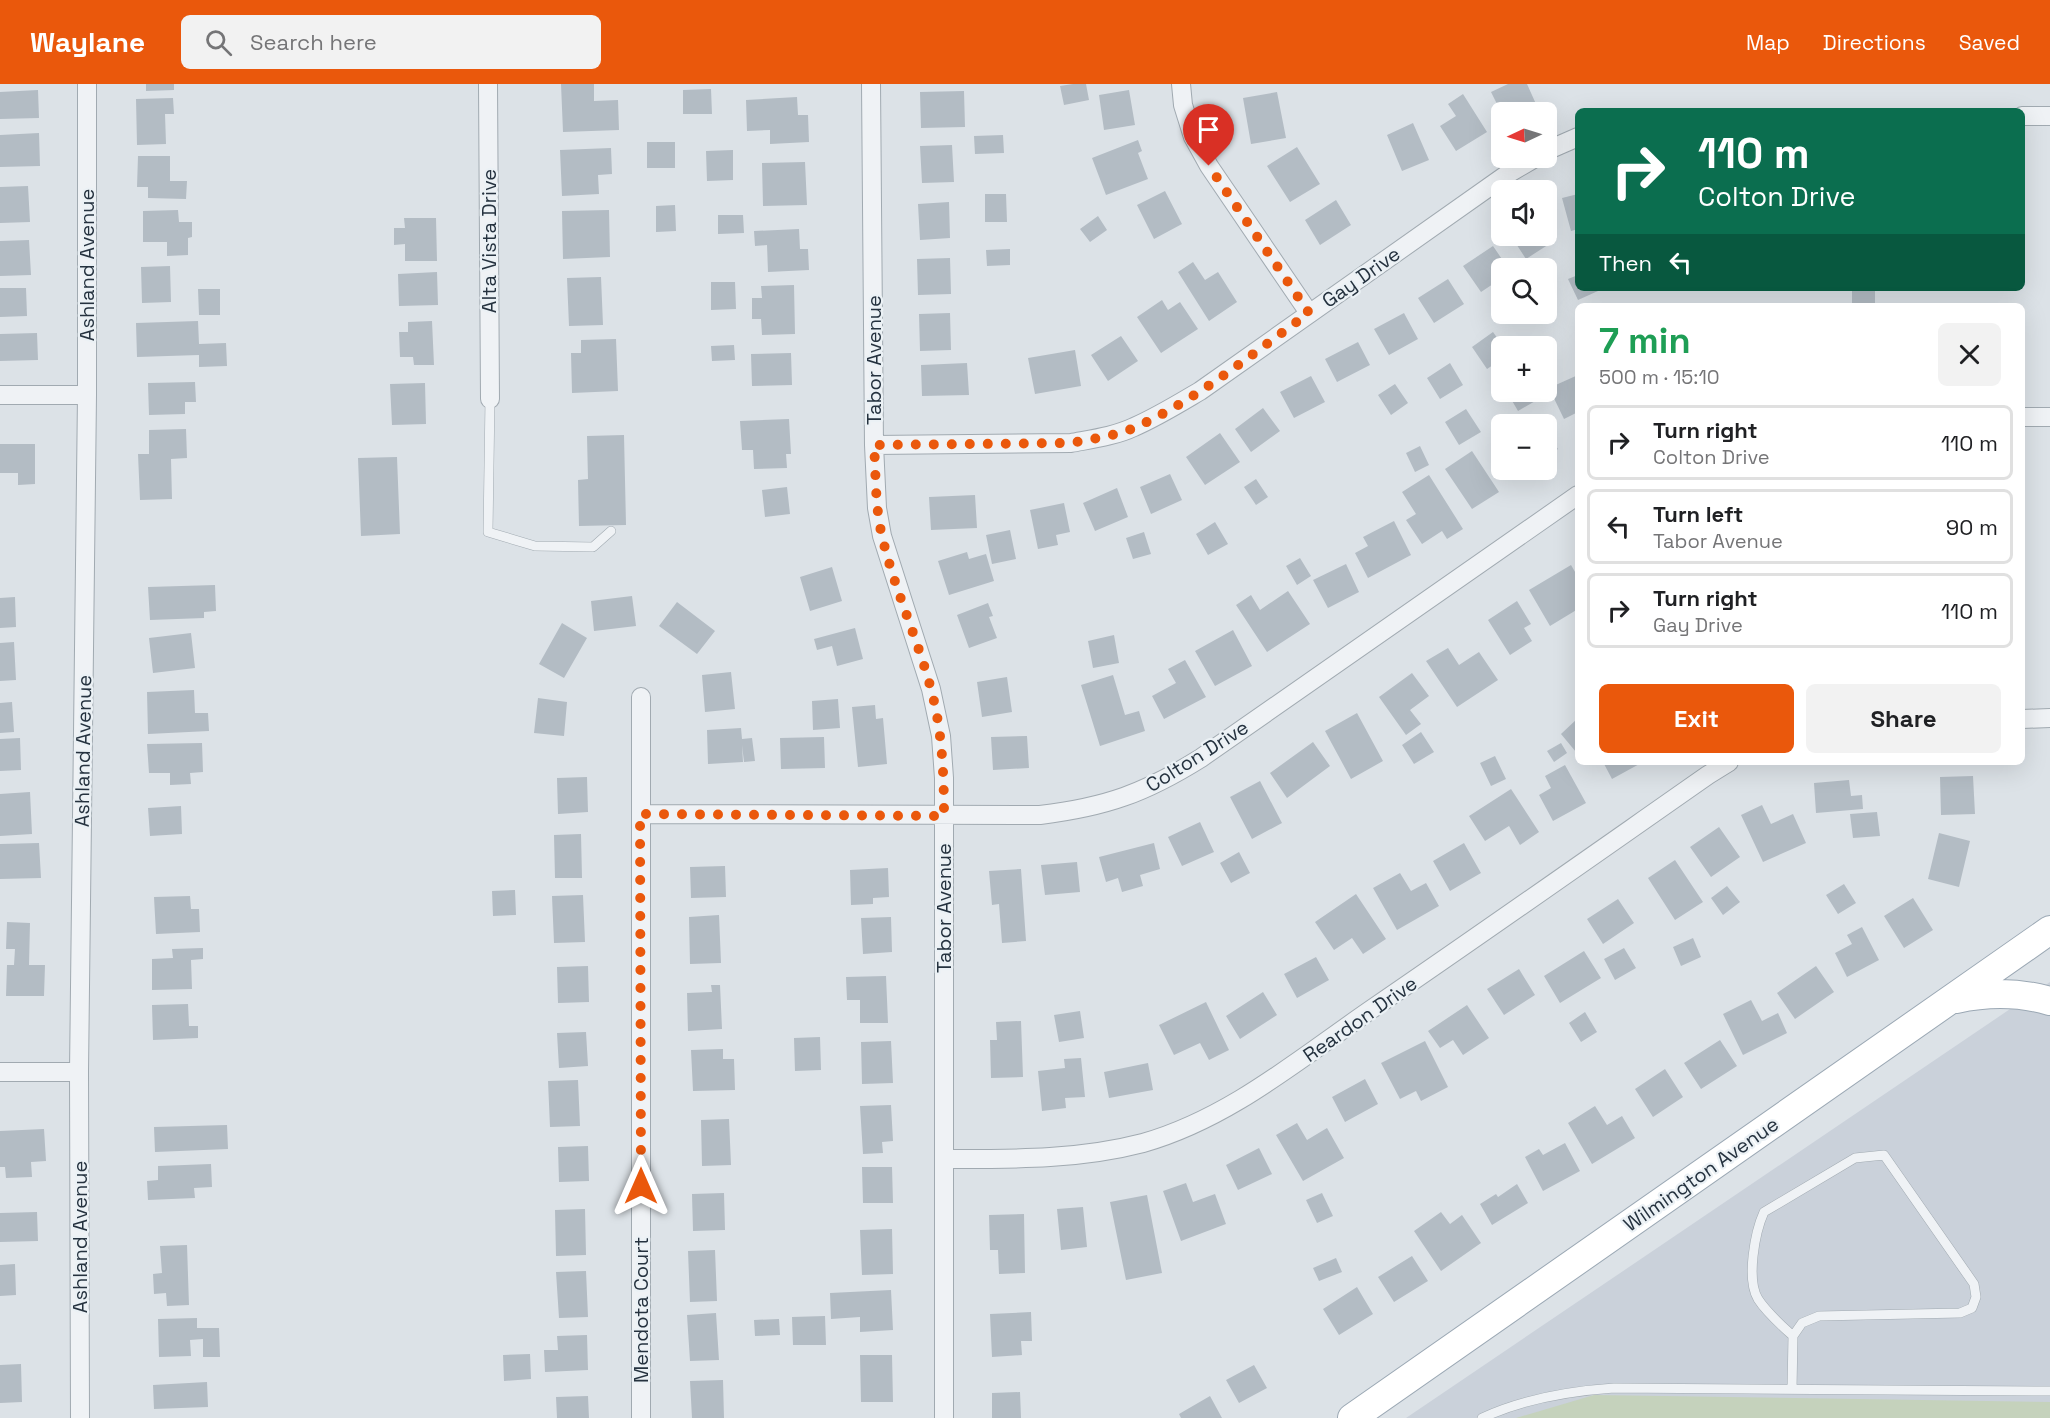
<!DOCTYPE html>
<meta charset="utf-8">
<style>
body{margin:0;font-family:"Space Grotesk",sans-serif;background:#f2f2f2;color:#202124;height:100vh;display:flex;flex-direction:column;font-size:22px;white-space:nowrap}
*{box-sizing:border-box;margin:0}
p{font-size:20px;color:#757577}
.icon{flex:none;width:33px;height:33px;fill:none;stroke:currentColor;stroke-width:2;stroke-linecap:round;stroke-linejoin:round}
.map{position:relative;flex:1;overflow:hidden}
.sheet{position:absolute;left:1575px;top:219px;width:450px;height:462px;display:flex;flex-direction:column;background:#fff;border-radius:9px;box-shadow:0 6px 24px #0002}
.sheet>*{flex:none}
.top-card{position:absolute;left:1575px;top:24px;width:450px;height:183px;border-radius:9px;box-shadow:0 6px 24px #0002;background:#0b6e4f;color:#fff;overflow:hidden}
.needle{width:39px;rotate:266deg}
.tools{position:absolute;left:1491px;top:18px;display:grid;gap:12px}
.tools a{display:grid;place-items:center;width:66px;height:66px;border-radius:9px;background:#fff;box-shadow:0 6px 24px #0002;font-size:30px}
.pin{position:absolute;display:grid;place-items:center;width:51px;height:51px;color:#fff;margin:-62px -26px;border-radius:50% 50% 50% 0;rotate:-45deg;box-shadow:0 0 6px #0007}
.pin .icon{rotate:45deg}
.me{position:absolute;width:66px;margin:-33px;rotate:0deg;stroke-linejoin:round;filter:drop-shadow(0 0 4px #0008)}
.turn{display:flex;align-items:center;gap:21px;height:126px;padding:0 24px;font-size:27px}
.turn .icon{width:78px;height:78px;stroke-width:2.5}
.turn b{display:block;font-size:42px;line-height:51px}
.then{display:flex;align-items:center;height:57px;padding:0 24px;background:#0003;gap:12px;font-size:22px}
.round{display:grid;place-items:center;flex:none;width:63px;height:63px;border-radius:9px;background:#f2f2f2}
.overview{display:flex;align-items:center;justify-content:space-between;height:102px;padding:0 24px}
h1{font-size:36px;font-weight:700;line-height:45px;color:#1e9e55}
.button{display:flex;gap:12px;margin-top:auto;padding:12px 24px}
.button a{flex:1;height:69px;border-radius:9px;background:#ea580c;color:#fff;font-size:24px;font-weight:700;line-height:69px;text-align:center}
.button a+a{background:#f2f2f2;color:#202124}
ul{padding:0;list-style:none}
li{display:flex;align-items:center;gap:18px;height:75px;margin:0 12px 9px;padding:0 12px;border:3px solid #e0e0e0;border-radius:9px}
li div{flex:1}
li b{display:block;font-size:22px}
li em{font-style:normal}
header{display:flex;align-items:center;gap:36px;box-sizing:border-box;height:84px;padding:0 30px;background:#ea580c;color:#fff}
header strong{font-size:28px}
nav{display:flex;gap:33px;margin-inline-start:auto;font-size:21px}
.search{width:420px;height:54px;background:#f2f2f2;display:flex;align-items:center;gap:15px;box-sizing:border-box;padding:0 21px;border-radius:9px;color:#757577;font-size:22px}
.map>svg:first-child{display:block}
</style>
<header>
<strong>Waylane</strong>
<div class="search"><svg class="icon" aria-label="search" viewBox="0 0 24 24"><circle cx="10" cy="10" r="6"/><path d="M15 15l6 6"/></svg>Search here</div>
<nav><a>Map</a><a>Directions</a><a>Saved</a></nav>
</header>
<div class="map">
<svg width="2050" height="1334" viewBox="0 0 2050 1334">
<rect width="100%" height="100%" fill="#dce2e7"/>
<path fill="#cad1da" d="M2050,898V1334H1406Z"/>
<path fill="#c5d2bc" d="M1594,1311L2050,1318V1334H1516Z"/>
<path fill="#b3bcc4" d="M146,0H174V6L146,7Z
M561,0H594V17L618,16L619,46L563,48Z
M1073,0H1086L1089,16L1064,21L1060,2Z
M1508,0H1527L1536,20L1518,28H1501L1491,8Z
M711,5L712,30H683V6Z
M38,6L39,34L0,35V8Z
M1129,6L1135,41L1104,46L1099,11Z
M964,7L965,43L921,44L920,8Z
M1277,8L1286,54L1251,60L1243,14Z
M1463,10L1487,48L1456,67L1440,42L1456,32L1448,20Z
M797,13L798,31H808L809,58L770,60V46L747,47L746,16Z
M173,14L174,30H165L166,60L137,61L136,15Z
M1413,39L1429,76L1402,87L1387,51Z
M39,49L40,82L0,83V51Z
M1003,51L1004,69L975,70L974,52Z
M1138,56L1142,67L1138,69L1148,95L1106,111L1092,74Z
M647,58H675V84H647Z
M952,61L954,98L922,99L920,62Z
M1297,63L1320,100L1290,118L1267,82Z
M611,64L612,90L598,91L599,110L562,112L560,66Z
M733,66V96L707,97L706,67Z
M138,72H170V97H187L186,115L148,114V103H137Z
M805,78L807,121L763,122L762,79Z
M28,102L30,138L0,139V103Z
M1165,107L1182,140L1154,155L1137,121Z
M985,110H1006L1007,138H985Z
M1578,110V145L1571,147L1562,114Z
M1336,116L1351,141L1320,161L1305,136Z
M949,118L950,154L920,156L918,120Z
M675,121L676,147L656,148V122Z
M178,126L179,138H192V153L188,154V171L167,172V158H143V127Z
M609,126L610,173L563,175L562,127Z
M718,131H743L744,149L718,150Z
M1098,132L1107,146L1090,158L1080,145Z
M404,134H436L437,177H405V160L394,161V144H405Z
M1546,138L1557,155L1526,175L1511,152H1546Z
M799,145L800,165H808L809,186L768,188L767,161L755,162L754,147Z
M29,156L31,191L0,192V157Z
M1493,162L1508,184H1502V194L1481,208L1463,182Z
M1010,165V181L987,182L986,166Z
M950,174L951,210L918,211L917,175Z
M1193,178L1205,196L1218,188L1237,218L1209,237L1178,188Z
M170,182L171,218L142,219L141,183Z
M437,188L438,221L399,222L398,190Z
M1578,191V204H1597L1598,207L1578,216L1568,195Z
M601,193L603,241L569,242L567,194Z
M1448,195L1464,220L1434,239L1418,214Z
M711,198H735L736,225L711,226Z
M794,201L795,250L762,251L761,235H752V214H762L761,202Z
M0,204H26L27,232L0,233Z
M1852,204H1875V222H1852Z
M198,205H220V231H199Z
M1162,216L1168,226L1180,218L1198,245L1161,269L1137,233Z
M950,229L951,266L920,267L919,230Z
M1404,229L1418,255L1389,271L1374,245Z
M198,237L199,260L226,259L227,282L199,283V271L137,273L136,239Z
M432,237L434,281H414L413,273H400L399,248H408V238Z
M1493,248L1503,262H1502V275L1487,285L1472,263Z
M37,249L38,276L0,277V250Z
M1121,252L1138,277L1108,297L1091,271Z
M616,255L618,307L572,309L571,269H581V256Z
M1358,258L1370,281L1337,298L1325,275Z
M734,261L735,276L712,277L711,262Z
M1075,266L1081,302L1035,310L1028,274Z
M791,269L792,301L752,302L751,270Z
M967,279L969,311L922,312L921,281Z
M1450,279L1463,301L1440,315L1427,294Z
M1578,291V328L1564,335L1549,304Z
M1311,292L1325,318L1294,334L1280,308Z
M195,298L196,318H185V330L149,331L148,299Z
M425,299L426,340L392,341L390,300Z
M1395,300L1408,319L1391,331L1378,311Z
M1507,308H1533L1537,316L1518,327Z
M1263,324L1280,347L1251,368L1235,345Z
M1466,325L1481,348L1459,361L1445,338Z
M1535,332L1541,340H1523Z
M789,335L791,370H786L787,384L754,385L753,366H742L740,337Z
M186,345L187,374L171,375L172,415L140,416L138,370H149V346Z
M1546,348L1558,365L1546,373Z
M1220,349L1240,378L1205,401L1186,373Z
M624,351L626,441L579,442L578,396L588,395L587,352Z
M0,360H35V400L18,401V389H0Z
M1420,362L1429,381L1415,388L1406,369Z
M1472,367L1499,408L1472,425L1445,385Z
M397,373L400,450L361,452L358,374Z
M1170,390L1182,416L1151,430L1140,403Z
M1429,391L1463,445L1447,455L1442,447L1422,460L1406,436L1416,430L1402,408Z
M1256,395L1268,413L1256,421L1244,403Z
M787,403L790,430L765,433L762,406Z
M1117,404L1128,433L1095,447L1083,419Z
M975,411L977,444L931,446L929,413Z
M1064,419L1070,448L1056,451L1058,461L1038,465L1030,426Z
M1394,437L1411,471L1368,494L1355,469L1368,462L1363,453Z
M1215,438L1228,460L1208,471L1196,450Z
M1010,446L1016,475L992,480L986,451Z
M1144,448L1151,470L1133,475L1126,454Z
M967,468L969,475L986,470L994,497L949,511L938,477Z
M1300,474L1311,492L1297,501L1286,482Z
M1346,480L1359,508L1328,524L1313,496Z
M1571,481L1578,493V508L1575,510L1578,515V525L1550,542L1529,506Z
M832,483L842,517L810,527L800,493Z
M215,501L216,527L204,528V534L150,536L148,503Z
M1288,507L1310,540L1267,568L1236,521L1251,511L1260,526Z
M632,512L636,542L594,547L591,517Z
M15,513L16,543L0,544V514Z
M1517,517L1531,540L1524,544L1532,557L1510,571L1488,536Z
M677,518L715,547L697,570L659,542Z
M988,519L993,532L989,533L997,554L969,564L957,531Z
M562,539L587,554L564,594L539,580Z
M855,544L863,575L837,582L832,562L817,566L814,555Z
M1233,546L1252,582L1215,602L1195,567Z
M191,549L195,584L153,589L149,554Z
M1114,551L1119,579L1093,584L1088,557Z
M14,558L16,596L0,597V559Z
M1448,564L1459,581L1479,568L1498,596L1457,623L1426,577Z
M1185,576L1206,613L1164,635L1152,612L1176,599L1168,585Z
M731,588L735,625L705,628L702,591Z
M1412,589L1429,612L1410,626L1421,640L1406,651L1379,613Z
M1113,591L1125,631L1139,627L1145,647L1100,662L1081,601Z
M1007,593L1012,628L982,633L977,598Z
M194,606L195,629H208L209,647L148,650L147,608Z
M538,614L567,618L564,652L534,649Z
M838,615L840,644L813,646L812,617Z
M12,618L14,648L0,649V619Z
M875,621L876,635L883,634L887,680L858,683L852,623Z
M1357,629L1383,677L1351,695L1325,647Z
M1578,634V667L1576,668L1561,650Z
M741,644L742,655L752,654L755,677L744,678L742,661L743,678L708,680L707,646Z
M1421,648L1434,668L1414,680L1402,661Z
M1027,652L1029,684L993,686L991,653Z
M824,653L825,684L781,685L780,654Z
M20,654L21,686L0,687V655Z
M1313,658L1330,682L1287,714L1270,689Z
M202,659L203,688L190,689L191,700L170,701V689H149L147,660Z
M1561,659L1567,669L1554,678L1547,667Z
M1495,672L1506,695L1491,702L1480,679Z
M1603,678H1643L1612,695Z
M1565,681L1586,719L1553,737L1539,711L1551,704L1545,692Z
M1973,692L1975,730L1941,731L1940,693Z
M587,693L588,728L558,730L557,694Z
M1849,696L1851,712L1862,711L1863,725L1816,729L1814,699Z
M1260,697L1282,739L1252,755L1230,713Z
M1511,705L1539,748L1520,761L1509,742L1485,757L1469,732Z
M30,708L32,750L0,752V710Z
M1762,721L1771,740L1793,730L1806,759L1763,778L1741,731Z
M181,722L182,750L150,752L148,724Z
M1877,728L1880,752L1853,754L1850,730Z
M1200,738L1214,768L1182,782L1168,753Z
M1719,743L1740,773L1711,793L1690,763Z
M1939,749L1970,757L1959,803L1928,795Z
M581,750L582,794H555L554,751Z
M39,759L41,794L0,795V760Z
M1154,759L1160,785L1140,791L1143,802L1122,808L1118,794L1106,798L1099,773Z
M1464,759L1481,789L1450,807L1433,777Z
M1239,768L1250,789L1231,799L1220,779Z
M1675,776L1703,818L1675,836L1648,794Z
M1077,778L1080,808L1045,811L1041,781Z
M725,782L726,813L691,814L690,783Z
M888,784L889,813L873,814V820L851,821L850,786Z
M1021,785L1026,857L1002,859L999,820L992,821L989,787Z
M1400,789L1411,807L1426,799L1439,822L1397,846L1373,804Z
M1844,800L1856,819L1838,830L1826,811Z
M1727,802L1740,818L1723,831L1711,814Z
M515,806L516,831L493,832L492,807Z
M1356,810L1386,855L1363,870L1352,854L1334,866L1315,838Z
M583,811L585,858L554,859L552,812Z
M190,812L191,825H199L200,848L156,850L154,813Z
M1913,814L1933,846L1904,864L1884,832Z
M1618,815L1634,839L1603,860L1587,835Z
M719,831L721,879L690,880L689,833Z
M891,833L892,868L863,870L861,834Z
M7,838L30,839L29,881H45L44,912H6L7,881H14L15,865H6Z
M1862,843L1879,876L1847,893L1835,869L1852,860L1847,851Z
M1693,854L1701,873L1681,882L1673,863Z
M203,864V875L191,876L192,905L152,906V875L173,874L172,865Z
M1624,864L1636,884L1615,896L1604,875Z
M1584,867L1601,894L1560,919L1544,892Z
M1316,873L1329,896L1297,914L1284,890Z
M588,882L589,918L558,919L557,883Z
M1816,882L1834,908L1795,935L1777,909Z
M1519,885L1535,911L1504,931L1487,905Z
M886,892L888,939H860V916H847L846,893Z
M711,901H720L722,945L688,947L687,909L712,908Z
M1263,908L1277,931L1240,955L1226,932Z
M1751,916L1762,937L1778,929L1787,949L1743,971L1723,930Z
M1206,918L1229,966L1209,976L1200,959L1174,971L1159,941Z
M188,920L189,942H198V954L153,956L152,921Z
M1467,921L1489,954L1463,971L1453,956L1440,964L1428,947Z
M1080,927L1084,954L1059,958L1054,931Z
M1585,928L1597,948L1581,958L1569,939Z
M1021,937L1023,993L991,994L990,956H997L996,938Z
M586,948L588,982L559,984L557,949Z
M820,953L821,986L795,987L794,954Z
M1720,956L1737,982L1701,1005L1684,979Z
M891,957L893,999L862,1000L861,958Z
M1425,957L1448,1003L1421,1017L1416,1007L1400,1015L1381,979Z
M723,965V975H734L735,1006L693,1007L691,966Z
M1081,974L1085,1013L1065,1014L1066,1024L1042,1027L1038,987L1065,984L1064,975Z
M1148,979L1153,1006L1109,1014L1104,988Z
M1665,985L1683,1013L1653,1033L1635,1005Z
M1365,995L1378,1020L1345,1038L1332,1013Z
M578,996L580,1042L550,1043L548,997Z
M891,1021L893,1057L882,1058L883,1069L863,1070L860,1022Z
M1595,1022L1607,1041L1622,1032L1635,1054L1592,1080L1568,1039Z
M729,1035L731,1081L702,1082L701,1036Z
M1297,1039L1307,1056L1327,1044L1344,1074L1303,1097L1276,1051Z
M227,1041L228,1065L155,1068L154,1043Z
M44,1045L46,1077L31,1078L32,1093L6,1094L5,1083H0V1047Z
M1565,1059L1580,1087L1543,1107L1525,1073L1539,1065L1543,1071Z
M588,1062L589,1097L559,1098L558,1063Z
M1259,1064L1272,1090L1238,1106L1226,1081Z
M211,1080L212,1103L194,1104L195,1114L148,1116L147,1097L158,1096V1082Z
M862,1083H892L893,1119H863Z
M1186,1099L1193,1118L1215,1110L1226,1140L1181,1157L1163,1107Z
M1517,1100L1528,1119L1492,1141L1480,1120L1496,1110L1498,1113Z
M724,1109L725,1146L693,1147L692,1110Z
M1322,1109L1333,1132L1317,1139L1306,1116Z
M1147,1111L1162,1189L1126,1196L1110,1118Z
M1083,1123L1087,1163L1061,1166L1057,1125Z
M585,1125L586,1171L556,1172L555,1126Z
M37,1128L38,1157L0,1158V1129Z
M1441,1128L1450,1140L1462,1131L1481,1159L1441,1187L1414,1147Z
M1024,1130L1025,1189L999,1190L998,1166H990L989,1131Z
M892,1145L893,1190L862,1191L860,1146Z
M187,1161L189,1221L167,1222L166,1209L154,1210L153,1190L162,1189L160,1162Z
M715,1166L717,1217L690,1218L688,1167Z
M1412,1172L1428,1197L1394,1218L1378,1193Z
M1336,1174L1342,1188L1319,1197L1313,1184Z
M15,1180L16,1211L0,1212V1181Z
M586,1187L588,1233L559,1234L556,1188Z
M1357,1203L1373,1230L1339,1251L1323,1225Z
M891,1206L893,1246L860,1248V1233L831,1235L830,1209Z
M1031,1228L1032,1257H1021L1022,1271L992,1273L990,1230Z
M716,1229L719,1276L690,1277L687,1231Z
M825,1232L826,1261H793L792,1233Z
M197,1234V1244H219L220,1273H203V1255L190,1256L191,1272L159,1273L158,1235Z
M779,1235L780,1251L755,1252L754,1236Z
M587,1251L588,1286L545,1288L544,1266H558L557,1252Z
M530,1270L531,1295L504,1297L503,1271Z
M860,1271H892L893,1318H861Z
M21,1280L22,1318L0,1319V1281Z
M1254,1281L1267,1304L1239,1319L1226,1296Z
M723,1296L724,1334H692L690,1297Z
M207,1298L208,1323L154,1325L153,1301Z
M1020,1308L1021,1334H992V1309Z
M588,1312L589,1334H557L556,1313Z
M1210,1312L1222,1334H1181L1179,1330Z"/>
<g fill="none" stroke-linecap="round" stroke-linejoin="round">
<defs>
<path id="lane" d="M490,315L488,448L535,462L593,463L611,447
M1792,1305L1793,1252L1802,1239L1819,1232L1960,1229L1972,1224L1976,1213L1974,1200L1884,1071L1855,1074L1764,1128C1755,1148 1746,1195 1758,1215C1767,1229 1781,1241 1793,1252
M1482,1334C1523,1315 1570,1307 1614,1304L2050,1307"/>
<path id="street" d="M488,0L490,315
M871,0L874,361L877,424L882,452L931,605L941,652L944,694V1334
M1181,0L1183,21L1193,53L1209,82L1309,229
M2022,32H2050
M1546,67L1578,53
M0,311H87
M2022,333H2050
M874,361L1071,359C1092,355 1115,352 1134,343C1157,333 1178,320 1200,307L1506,91L1535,74
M641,613V1334
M2022,635L2050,634
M641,730L1040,731C1106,723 1145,709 1201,674L1578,411
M0,988H79
M945,1075C1012,1075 1078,1076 1143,1059C1228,1035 1298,976 1369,927C1483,849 1595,770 1708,691L1729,678
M80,1334L79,988L87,311V0"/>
<path id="primary" d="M1956,915C1988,908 2019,908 2050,917
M1352,1334L2050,846"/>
</defs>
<use href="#lane" stroke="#a1aab1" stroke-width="10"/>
<use href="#street" stroke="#a1aab1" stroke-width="20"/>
<use href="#primary" stroke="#9ba8b4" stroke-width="30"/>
<use href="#lane" stroke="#eff2f5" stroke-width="9"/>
<use href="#street" stroke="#eff2f5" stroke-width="18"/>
<use href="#primary" stroke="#fff" stroke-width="28"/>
</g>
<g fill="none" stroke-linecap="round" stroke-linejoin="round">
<path stroke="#ea580c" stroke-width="10" stroke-dasharray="0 18" d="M641,1102L640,730L944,732C944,689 942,646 931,605C917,553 894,504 882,452C875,422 876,391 874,361L1071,359C1092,355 1114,352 1134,344C1197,316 1253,269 1309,229L1209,82"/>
</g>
<g text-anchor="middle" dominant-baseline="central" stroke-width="4.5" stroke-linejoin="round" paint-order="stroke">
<g font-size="20" fill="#25323f" stroke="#ebf1f5">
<text transform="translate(489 157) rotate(-90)">Alta Vista Drive</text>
<text transform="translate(87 181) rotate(-90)">Ashland Avenue</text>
<text transform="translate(1361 193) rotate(-35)">Gay Drive</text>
<text transform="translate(874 276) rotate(-90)">Tabor Avenue</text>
<text transform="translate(83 667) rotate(-89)">Ashland Avenue</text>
<text transform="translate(1197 672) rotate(-32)">Colton Drive</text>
<text transform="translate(944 824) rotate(-90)">Tabor Avenue</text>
<text transform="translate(1360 935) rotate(-35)">Reardon Drive</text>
<text transform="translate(1701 1090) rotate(-35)">Wilmington Avenue</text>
<text transform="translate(80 1153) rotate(-90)">Ashland Avenue</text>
<text transform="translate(641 1226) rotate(-90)">Mendota Court</text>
</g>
</g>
</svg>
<div class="tools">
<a><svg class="needle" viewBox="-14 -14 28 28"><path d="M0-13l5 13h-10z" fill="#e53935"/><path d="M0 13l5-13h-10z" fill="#757577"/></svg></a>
<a><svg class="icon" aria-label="sound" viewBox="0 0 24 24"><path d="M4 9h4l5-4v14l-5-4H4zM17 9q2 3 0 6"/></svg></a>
<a><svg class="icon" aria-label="search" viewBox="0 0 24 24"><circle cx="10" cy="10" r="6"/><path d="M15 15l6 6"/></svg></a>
<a>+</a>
<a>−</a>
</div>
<div class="pin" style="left:1209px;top:82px;background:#d93025"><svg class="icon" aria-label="arrive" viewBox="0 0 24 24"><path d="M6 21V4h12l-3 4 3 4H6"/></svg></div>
<svg class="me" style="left:641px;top:1102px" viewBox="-20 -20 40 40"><path d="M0-17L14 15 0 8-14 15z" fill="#ea580c" stroke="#fff" stroke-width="4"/></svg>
<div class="top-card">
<div class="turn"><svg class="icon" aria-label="right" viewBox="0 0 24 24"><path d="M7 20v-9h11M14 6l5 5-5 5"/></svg><div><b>110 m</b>Colton Drive</div></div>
<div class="then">Then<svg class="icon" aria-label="left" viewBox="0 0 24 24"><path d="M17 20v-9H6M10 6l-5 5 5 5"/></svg></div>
</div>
<section class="sheet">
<div class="overview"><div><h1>7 min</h1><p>500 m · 15:10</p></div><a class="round"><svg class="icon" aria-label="close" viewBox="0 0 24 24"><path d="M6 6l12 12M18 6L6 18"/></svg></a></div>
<ul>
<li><svg class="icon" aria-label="right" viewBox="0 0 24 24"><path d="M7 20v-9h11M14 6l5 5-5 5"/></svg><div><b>Turn right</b><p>Colton Drive</p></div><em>110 m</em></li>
<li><svg class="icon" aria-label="left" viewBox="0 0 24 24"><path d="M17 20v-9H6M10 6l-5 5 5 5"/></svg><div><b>Turn left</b><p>Tabor Avenue</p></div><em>90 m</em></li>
<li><svg class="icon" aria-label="right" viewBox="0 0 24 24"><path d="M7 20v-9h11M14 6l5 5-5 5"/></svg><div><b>Turn right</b><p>Gay Drive</p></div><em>110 m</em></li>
</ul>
<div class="button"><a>Exit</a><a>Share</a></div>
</section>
</div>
